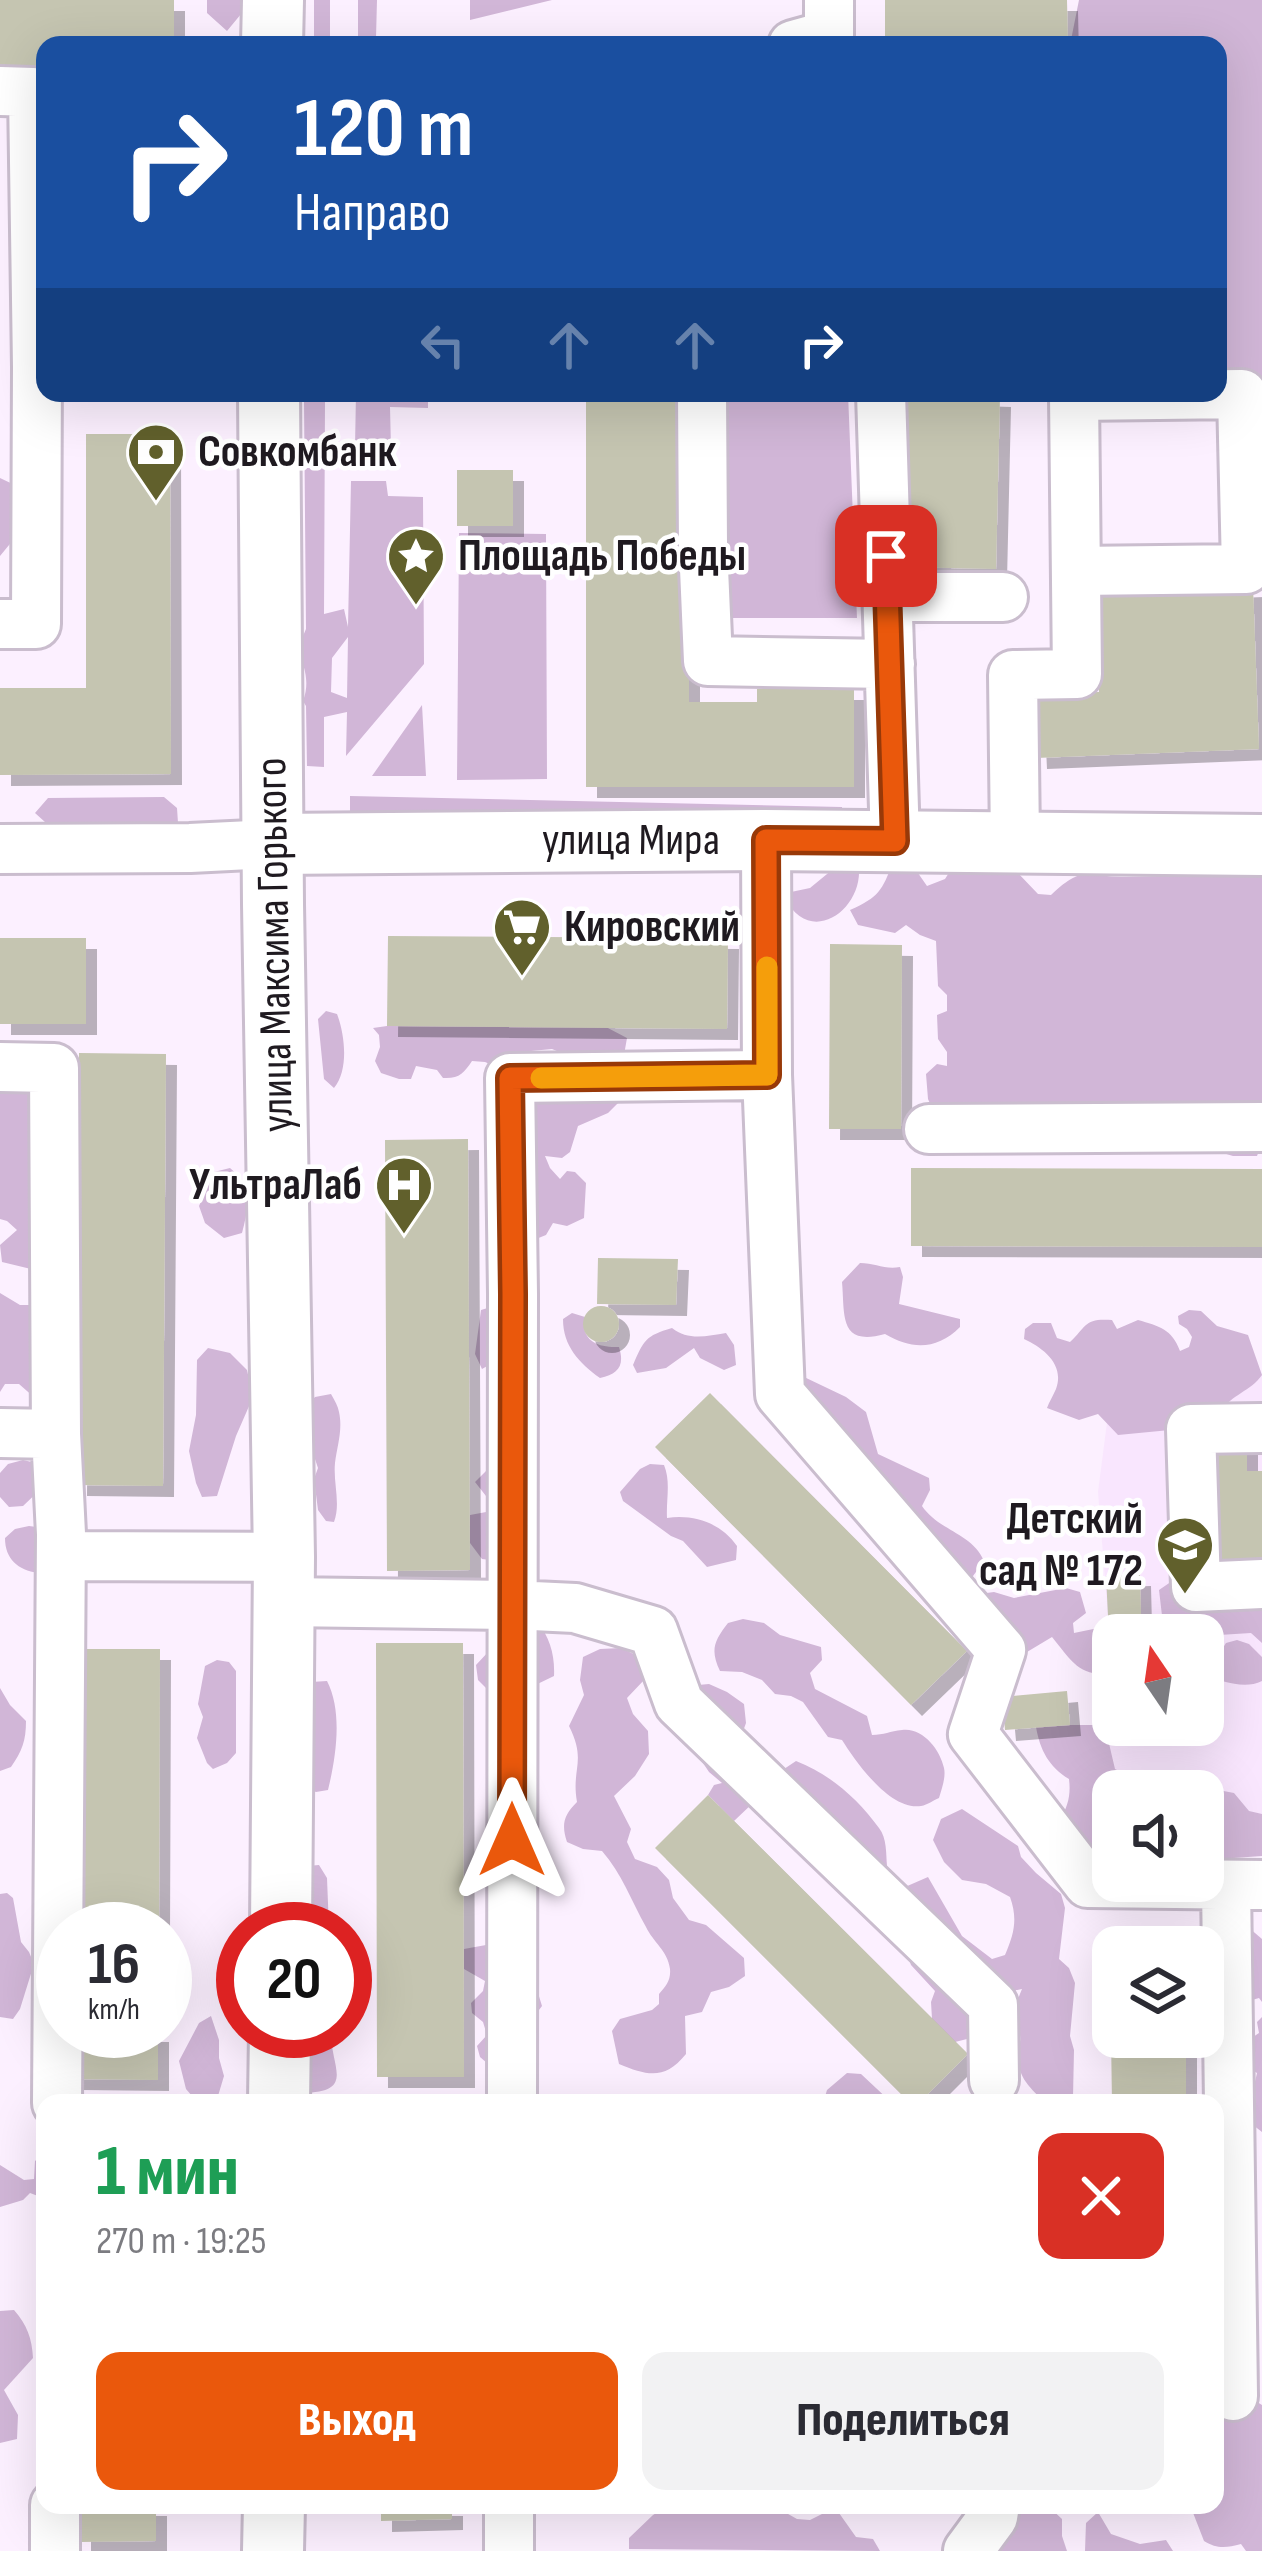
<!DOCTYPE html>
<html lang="ru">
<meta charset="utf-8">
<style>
body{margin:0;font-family:"Sofia Sans Condensed",sans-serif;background:#f2f2f3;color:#2b2b33;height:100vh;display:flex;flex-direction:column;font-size:45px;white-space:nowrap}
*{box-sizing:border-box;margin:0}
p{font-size:39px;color:#7c7c81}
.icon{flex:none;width:66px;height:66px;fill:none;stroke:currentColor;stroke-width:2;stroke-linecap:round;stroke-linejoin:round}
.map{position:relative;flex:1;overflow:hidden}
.panel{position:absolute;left:36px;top:2094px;width:1188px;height:420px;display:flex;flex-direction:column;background:#fff;border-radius:24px;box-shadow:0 12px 48px #0002}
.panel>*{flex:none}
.top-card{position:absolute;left:36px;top:36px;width:1191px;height:366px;border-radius:24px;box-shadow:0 12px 48px #0002;background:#1a4fa0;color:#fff;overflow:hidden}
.needle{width:78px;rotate:347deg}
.fabs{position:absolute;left:1092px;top:1614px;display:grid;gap:24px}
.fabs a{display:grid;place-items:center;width:132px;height:132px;border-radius:24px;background:#fff;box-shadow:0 12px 48px #0002;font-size:60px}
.speed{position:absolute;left:36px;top:1902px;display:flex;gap:24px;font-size:60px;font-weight:700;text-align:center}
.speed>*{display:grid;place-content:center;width:156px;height:156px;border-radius:50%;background:#fff;box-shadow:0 12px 48px #0002;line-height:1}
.speed small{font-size:30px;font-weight:400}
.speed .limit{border:18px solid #d22;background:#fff;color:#111}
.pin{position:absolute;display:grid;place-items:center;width:102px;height:102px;color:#fff;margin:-51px;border-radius:24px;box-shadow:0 6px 18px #0006}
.me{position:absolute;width:132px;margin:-66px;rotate:0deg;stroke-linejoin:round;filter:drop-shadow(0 0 9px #0008)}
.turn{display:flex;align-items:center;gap:42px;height:252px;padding:0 60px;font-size:54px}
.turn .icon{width:156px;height:156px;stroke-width:2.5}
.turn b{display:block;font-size:84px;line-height:102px}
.lanes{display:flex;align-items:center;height:114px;padding:0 60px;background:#0003;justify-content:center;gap:60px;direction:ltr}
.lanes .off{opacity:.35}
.round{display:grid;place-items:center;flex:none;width:126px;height:126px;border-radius:24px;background:#f2f2f3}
.head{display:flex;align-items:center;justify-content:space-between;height:204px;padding:0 60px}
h1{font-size:72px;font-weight:800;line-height:90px;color:#1e9e55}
.button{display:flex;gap:24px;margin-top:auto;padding:24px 60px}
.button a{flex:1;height:138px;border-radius:24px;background:#ea580c;color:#fff;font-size:48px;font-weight:800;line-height:138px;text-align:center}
.button a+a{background:#f2f2f3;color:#2b2b33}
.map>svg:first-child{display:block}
</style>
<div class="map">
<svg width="1262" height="2551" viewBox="0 0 1262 2551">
<defs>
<filter id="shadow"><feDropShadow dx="11" dy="11" stdDeviation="0" flood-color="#0004"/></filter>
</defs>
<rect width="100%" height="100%" fill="#fcf0ff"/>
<path fill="#f9e6fe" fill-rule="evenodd" d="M1262,1374V1831L1203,1791H1113L1106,1828L1108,1616L1098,1492L1112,1384ZM1113,1635H1203V1725H1113Z"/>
<path fill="#d1b6d7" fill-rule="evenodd" d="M207,0H246V8L227,31L207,13Z
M314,0H330V45H314Z
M358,0H377L376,38L360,45H358Z
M470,0H552L470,20Z
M1079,0H1262V378L1218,376V45H1070Z
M356,393H428V408L390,407L391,449L355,447Z
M715,393H848L857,618H724Z
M304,401L325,402L324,614L344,609L348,627L351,481H386L388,496L423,497L424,664L346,756L347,712L324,717V767L307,766L306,706L303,701C310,683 305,666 297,650L306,629ZM348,637L347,698L331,692L332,658Z
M0,478L21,488L23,528L0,556Z
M459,533L546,534L547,779L457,780Z
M422,705L426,776H372Z
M350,796L842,807V819L350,813Z
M164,797L177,808L178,823L163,830L141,823L106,830L55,831L35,813L48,798Z
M857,857C871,905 811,951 785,898L791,892L810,888L838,865Z
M893,862L911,863L927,886L945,879L952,868H1013L1038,894L1051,895C1085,863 1087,878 1126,877C1140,877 1153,876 1167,876L1178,865L1262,869V1143L1257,1156H1233L1206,1148L935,1115L928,1099L926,1074L937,1064L947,1066V1052L938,1039L937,1015L947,1011V995L938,986L936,941L920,935L906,925L895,933L858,925L850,910C879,897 882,891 893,862Z
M326,1011L337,1014C345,1035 349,1070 334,1088L324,1079L318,1019Z
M387,1026L606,1027L627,1038L624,1055L569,1056L552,1049L531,1051L502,1069L485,1062L472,1061C464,1073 459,1079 443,1078L437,1070L416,1066L411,1079H399L381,1073L375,1061L380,1047L379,1035L373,1028Z
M16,1041L27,1049L55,1261L31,1269L2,1262L0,1245L17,1230L7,1221L0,1219V1052Z
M523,1091L621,1100L608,1113L578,1126L570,1152L562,1158L545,1156L550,1168L560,1179L567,1171L575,1172L586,1183L584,1218L567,1226L553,1223L546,1235L531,1241Z
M230,1168C252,1186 249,1207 242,1233L224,1238L205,1223L199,1206L214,1172Z
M860,1263C875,1263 885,1270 900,1267L903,1277L899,1304L960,1319V1327C937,1350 912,1350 885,1334C838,1347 845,1314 842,1282Z
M0,1293L20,1305H38L35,1398L19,1384H5L0,1392Z
M501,1304L496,1361L482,1369L475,1354L481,1310Z
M1189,1310L1201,1311L1217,1326L1248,1335L1262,1375C1251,1391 1231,1395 1221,1411L1209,1413L1192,1404L1170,1430L1118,1435L1098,1414L1079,1420L1047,1408C1049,1402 1053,1396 1056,1389C1065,1364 1043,1348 1024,1339L1025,1329L1033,1323H1051L1057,1338L1070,1342C1087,1326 1084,1318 1112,1320L1117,1329L1138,1320C1159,1326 1172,1329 1180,1351L1189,1347L1192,1337L1187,1329L1179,1324L1178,1316Z
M572,1313L585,1317C580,1341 598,1348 619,1347C625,1366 618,1374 600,1378C579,1363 563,1346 563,1319Z
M672,1328C688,1341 707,1336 726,1333L734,1345L736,1365L724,1370L700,1358L694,1348L666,1368L637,1373L633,1365C644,1340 645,1336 672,1328Z
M208,1348L230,1353L247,1370L253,1397L236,1436L217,1496L202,1497L196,1483L189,1451L196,1415L197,1360Z
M802,1376L846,1397L866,1412L878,1454L929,1478L930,1490L922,1506C939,1531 972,1533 984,1561L973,1576L946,1586L785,1400Z
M331,1394C335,1401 338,1406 339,1412C343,1430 337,1446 335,1463C333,1483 341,1503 334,1522L326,1521L318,1510L314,1479L318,1468L306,1432L307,1406L315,1397Z
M23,1460L36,1463L44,1486L23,1506L9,1507L0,1497V1473L8,1464Z
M650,1464L664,1465C671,1482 666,1499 667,1518C694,1514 721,1523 737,1546L736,1560L707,1567L683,1541L671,1536L623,1501L620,1492L640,1469Z
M486,1471L506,1474L536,1520L539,1542C520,1568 512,1563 482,1559L470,1543V1515L497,1510L475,1482Z
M29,1526L44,1528L38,1573C18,1570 5,1559 5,1538L15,1529Z
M1262,1575V1643L1251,1633L1219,1635L1195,1625L1199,1635H1158L1163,1624L1159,1590L1178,1577Z
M1066,1588L1080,1592L1086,1613L1073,1623L1074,1633L1108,1626L1115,1635L1113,1673C1079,1678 1072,1661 1052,1637L1027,1652L1012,1653L979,1594L994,1592L1014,1598Z
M743,1619L764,1623L780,1635L821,1647L822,1660L810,1673L815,1689L867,1716L872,1735C884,1735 890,1731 902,1730C922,1727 940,1749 944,1768C946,1777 942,1788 939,1798C933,1800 928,1805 921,1806C890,1811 856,1762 842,1740L828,1737L803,1702L791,1696L775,1694L762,1680L742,1672L720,1671C710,1650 714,1641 728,1623Z
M537,1621C550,1638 555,1655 554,1676L500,1702L478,1680L476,1665L503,1636Z
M1237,1640L1249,1644L1262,1657V1681C1244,1690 1222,1681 1204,1675L1203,1651L1219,1654L1226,1643Z
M621,1648L642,1658L645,1679L627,1698L633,1714L648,1731L649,1754L635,1776L614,1796L631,1829L627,1842L635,1859L657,1867L669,1880L673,1898L689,1920L706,1925L744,1958L745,1976L729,1987L711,1992L702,2012L685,2016L686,2054C665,2080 648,2076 619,2064L612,2031L620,2019L652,2010L659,2004V1994C666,1986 671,1980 670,1969C668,1951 653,1942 646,1927C631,1900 622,1874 602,1851L583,1849L567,1842C561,1824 564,1815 577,1802C571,1768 587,1762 569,1726L584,1695L580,1680L583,1657L600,1649Z
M217,1660L229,1662L236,1671V1753L227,1763L213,1769L207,1763L197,1738L203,1717L198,1704L205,1666Z
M327,1681C343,1712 336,1757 328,1790L316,1792L305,1788V1743L314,1733L306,1724L311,1682Z
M709,1684L727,1692L744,1704L746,1723L741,1737L778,1773L796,1761C830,1774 858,1799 879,1828C887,1838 886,1854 887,1866L869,1870L754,1802L734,1821L708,1795L714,1785L722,1783L709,1772L699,1757L703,1745L687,1686Z
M0,1688L10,1705L26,1721C26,1741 22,1751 11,1767L0,1771Z
M1070,1725H1095L1107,1735L1115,1769L1158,1791H1113V1857L1096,1856L1090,1843H1079L1060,1820C1068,1806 1071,1795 1069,1779C1049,1767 1040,1750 1036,1727Z
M1203,1787L1234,1793L1249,1811L1262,1814V1856L1205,1860L1203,1858V1791H1187Z
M962,1809L1018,1846L1021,1857L1036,1873L1061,1894L1065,1908L1059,1959L1069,1968L1075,1983L1070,2036L1074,2050L1073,2097L1076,2103H1046C1030,2088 1017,2077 1018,2054C1018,2045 1021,2045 1020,2035C1017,2013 1012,2012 1022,1989L984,1997L971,2038L955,2042L932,2019L931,2002L935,1991L911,1965L906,1950L905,1887L928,1877L962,1936L992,1959L1005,1955C1014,1934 1018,1919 1010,1897L986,1884L962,1880L944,1862L933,1840L941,1819Z
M319,1865L327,1878L329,1929H302L307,1866Z
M7,1893L13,1898L21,1942L29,1952L34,1964L20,2009L13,2019L0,2017V1894Z
M1248,1927L1262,1939V2002L1259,1998L1228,2007L1203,2028V1986Z
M497,1943L527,1986L538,1993L542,2006L494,2069L480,2057L477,2046L487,2035L483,2022L472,2013L471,2003L483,1991L485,1981L464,1969V1949Z
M211,2016L219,2040V2058L224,2076L218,2096L198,2103L186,2089L179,2061L199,2023Z
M1262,2017V2132L1240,2115L1253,2090L1257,2073L1247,2067L1242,2037H1253L1259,2033L1257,2022Z
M305,2031H331C330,2067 357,2092 302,2093Z
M847,2073L861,2074L892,2103H823L827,2090Z
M45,2152V2205L38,2196L30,2193L23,2200L0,2207V2165L24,2180L34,2179L35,2161Z
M14,2310C27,2325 32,2338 33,2358L4,2390L18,2415L17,2439L0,2443V2311Z
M1215,2395H1246L1262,2405V2551H1246L1241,2544C1226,2548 1217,2549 1204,2541L1190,2505H1215Z
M669,2505H754L781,2510L797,2519L810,2520L830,2510L839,2513L856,2537L873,2539L880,2551L629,2549V2538L653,2515Z
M1005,2505H1047L1062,2519V2536L1067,2551H988Z
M1098,2512L1111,2534L1140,2544L1166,2540L1173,2551H1085L1086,2523Z"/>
<path fill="#c5c5b1" filter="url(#shadow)" d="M0,0H174V45H45V74L0,73Z
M885,0H1067L1068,45H885Z
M586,393H689V702H757V689H854V787H586Z
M908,393L1000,396L996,569L904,567Z
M86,434H170L171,774L0,775V688H86Z
M457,470H513V526H457Z
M1253,586L1259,749L1036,758L1033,694L1099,692L1095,592Z
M388,936L728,938L727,1029L387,1026Z
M0,938H86V1024H0Z
M830,944L902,945L901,1129H829Z
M79,1053L166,1054L163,1486L76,1485Z
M468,1139L470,1570L387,1571L385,1140Z
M911,1168L1262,1169V1247L911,1246Z
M598,1258L678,1259L676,1305L597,1304Z
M583 1324a18 18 0 1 1 36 0a18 18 0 1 1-36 0Z
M710,1393L967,1651L911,1705L655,1447Z
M1206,1443H1247V1471H1262V1565L1206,1566Z
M1140,1575L1141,1615L1108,1616L1106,1576Z
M376,1643H463L464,2077H377Z
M74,1649H160L159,1929H72Z
M1067,1691L1070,1725L1005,1730L1002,1697Z
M708,1795L968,2054L919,2103H910L655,1848Z
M1111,1929H1185V1947H1111Z
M72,2031H158V2080L71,2079Z
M1111,2037H1186V2103H1112Z
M80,2505H156V2541L80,2542Z
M381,2505H452V2519L381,2521Z"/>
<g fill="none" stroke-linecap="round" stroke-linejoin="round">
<defs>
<path id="minor" d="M793,45L829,35V0
M0,91L33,92L37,367H45
M702,393L703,545L708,661L890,664
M881,393L895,841
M887,597H1003
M0,624H36L37,367
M1015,842L1013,675L1077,674L1074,396L1242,394L1246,569L1076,571
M0,849L190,848L272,844
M0,1067L54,1068L56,1434L61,1534L57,2103
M767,1075L780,1394L1001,1650L973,1734L1088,1883L1262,1885
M929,1129L1262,1127
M1262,1428L1191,1429L1196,1587L1262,1584
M0,1433L56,1434
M61,1556L284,1557
M284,1602L512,1605L575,1608L653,1631L679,1703L993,2005L994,2080
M1226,1885L1233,2396
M512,2103L513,1294L510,1078L767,1075L766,840
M55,2551V2505
M509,2551V2505
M968,2551L993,2517L995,2505"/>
<path id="major" d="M272,45L273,0
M269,393L273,904L284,1557L281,1929
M272,844L766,840L1262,845
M279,2103L280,2031
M273,2551L274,2505"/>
</defs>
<use href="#minor" stroke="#cabdce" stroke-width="54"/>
<use href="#major" stroke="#cabdce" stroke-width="66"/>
<use href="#minor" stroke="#fff" stroke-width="48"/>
<use href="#major" stroke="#fff" stroke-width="60"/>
</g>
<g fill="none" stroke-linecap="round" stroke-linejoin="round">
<defs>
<path id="route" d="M512,1840L513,1294L510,1078L767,1075L766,840L895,841L886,556"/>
</defs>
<use href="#route" stroke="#983908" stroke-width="30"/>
<use href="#route" stroke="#ea580c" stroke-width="21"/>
<path stroke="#f59e0b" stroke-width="21" d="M541,1078L767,1075V967"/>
</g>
<defs>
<symbol id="bank-pin" viewBox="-11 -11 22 30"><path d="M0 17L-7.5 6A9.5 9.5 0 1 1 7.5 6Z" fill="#61602c" stroke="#fff"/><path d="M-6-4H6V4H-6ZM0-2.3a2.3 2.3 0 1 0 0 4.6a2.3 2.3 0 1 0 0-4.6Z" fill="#fff"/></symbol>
<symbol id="sight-pin" viewBox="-11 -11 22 30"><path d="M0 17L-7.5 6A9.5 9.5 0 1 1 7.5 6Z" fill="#61602c" stroke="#fff"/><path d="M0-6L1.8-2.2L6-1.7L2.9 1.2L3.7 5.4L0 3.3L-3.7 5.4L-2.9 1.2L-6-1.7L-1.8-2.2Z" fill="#fff"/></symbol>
<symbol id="supermarket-pin" viewBox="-11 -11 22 30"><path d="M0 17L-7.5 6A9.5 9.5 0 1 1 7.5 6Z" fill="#61602c" stroke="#fff"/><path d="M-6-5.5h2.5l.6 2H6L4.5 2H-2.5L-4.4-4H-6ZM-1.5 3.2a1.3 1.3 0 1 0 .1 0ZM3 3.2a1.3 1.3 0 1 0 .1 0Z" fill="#fff"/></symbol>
<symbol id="hospital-pin" viewBox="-11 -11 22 30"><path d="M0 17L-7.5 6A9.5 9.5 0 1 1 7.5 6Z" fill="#61602c" stroke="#fff"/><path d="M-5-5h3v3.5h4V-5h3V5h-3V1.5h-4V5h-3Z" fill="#fff"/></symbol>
<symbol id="school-pin" viewBox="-11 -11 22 30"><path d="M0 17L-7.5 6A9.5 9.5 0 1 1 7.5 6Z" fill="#61602c" stroke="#fff"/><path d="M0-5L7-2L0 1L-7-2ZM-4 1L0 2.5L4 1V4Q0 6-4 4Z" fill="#fff"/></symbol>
</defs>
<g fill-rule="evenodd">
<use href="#bank-pin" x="123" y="419" width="66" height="90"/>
<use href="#sight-pin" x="383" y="523" width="66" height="90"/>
<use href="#supermarket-pin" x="489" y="894" width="66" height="90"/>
<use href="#hospital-pin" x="371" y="1152" width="66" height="90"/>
<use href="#school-pin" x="1152" y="1512" width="66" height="90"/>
</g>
<g text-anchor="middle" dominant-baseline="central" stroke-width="9" stroke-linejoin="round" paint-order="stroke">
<g font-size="45" font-weight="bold" fill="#1f1a20" stroke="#fff" text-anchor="start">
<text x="198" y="452">Совкомбанк</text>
<text x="458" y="556">Площадь Победы</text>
<text x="564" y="927">Кировский</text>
<text x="362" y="1185" text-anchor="end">УльтраЛаб</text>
<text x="1143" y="1519" text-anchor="end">Детский<tspan x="1143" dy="52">сад № 172</tspan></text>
</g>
<g font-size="45" fill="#1f1a20" stroke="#fff">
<text x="631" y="840">улица Мира</text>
<text transform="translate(275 945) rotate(-91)">улица Максима Горького</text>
</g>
</g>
</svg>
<div class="fabs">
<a><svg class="needle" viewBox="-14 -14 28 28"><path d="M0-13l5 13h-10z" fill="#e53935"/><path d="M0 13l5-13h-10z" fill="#7c7c81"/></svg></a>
<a><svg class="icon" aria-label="sound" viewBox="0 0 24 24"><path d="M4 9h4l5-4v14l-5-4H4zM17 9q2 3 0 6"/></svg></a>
<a><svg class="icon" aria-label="layers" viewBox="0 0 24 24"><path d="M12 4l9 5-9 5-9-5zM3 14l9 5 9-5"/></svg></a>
</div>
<div class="speed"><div>16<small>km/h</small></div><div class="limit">20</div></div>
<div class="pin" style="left:886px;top:556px;background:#d93025"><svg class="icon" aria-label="arrive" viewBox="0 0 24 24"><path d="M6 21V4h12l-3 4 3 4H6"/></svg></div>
<svg class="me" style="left:512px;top:1840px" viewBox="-20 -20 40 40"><path d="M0-17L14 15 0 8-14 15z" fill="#ea580c" stroke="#fff" stroke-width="4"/></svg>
<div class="top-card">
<div class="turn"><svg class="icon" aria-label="right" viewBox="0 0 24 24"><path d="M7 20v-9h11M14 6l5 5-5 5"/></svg><div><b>120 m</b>Направо</div></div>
<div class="lanes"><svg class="icon off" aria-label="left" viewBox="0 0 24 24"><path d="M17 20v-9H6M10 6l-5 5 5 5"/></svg><svg class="icon off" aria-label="ahead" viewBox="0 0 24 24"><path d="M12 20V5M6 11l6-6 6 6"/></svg><svg class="icon off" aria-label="ahead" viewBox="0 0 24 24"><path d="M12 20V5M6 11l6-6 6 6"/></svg><svg class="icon" aria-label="right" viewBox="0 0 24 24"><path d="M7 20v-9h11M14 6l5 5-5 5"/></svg></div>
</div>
<section class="panel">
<div class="head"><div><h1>1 мин</h1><p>270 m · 19:25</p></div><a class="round" style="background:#d93025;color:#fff"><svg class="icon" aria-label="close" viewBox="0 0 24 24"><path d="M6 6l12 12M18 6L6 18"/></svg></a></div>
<div class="button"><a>Выход</a><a>Поделиться</a></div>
</section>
</div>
